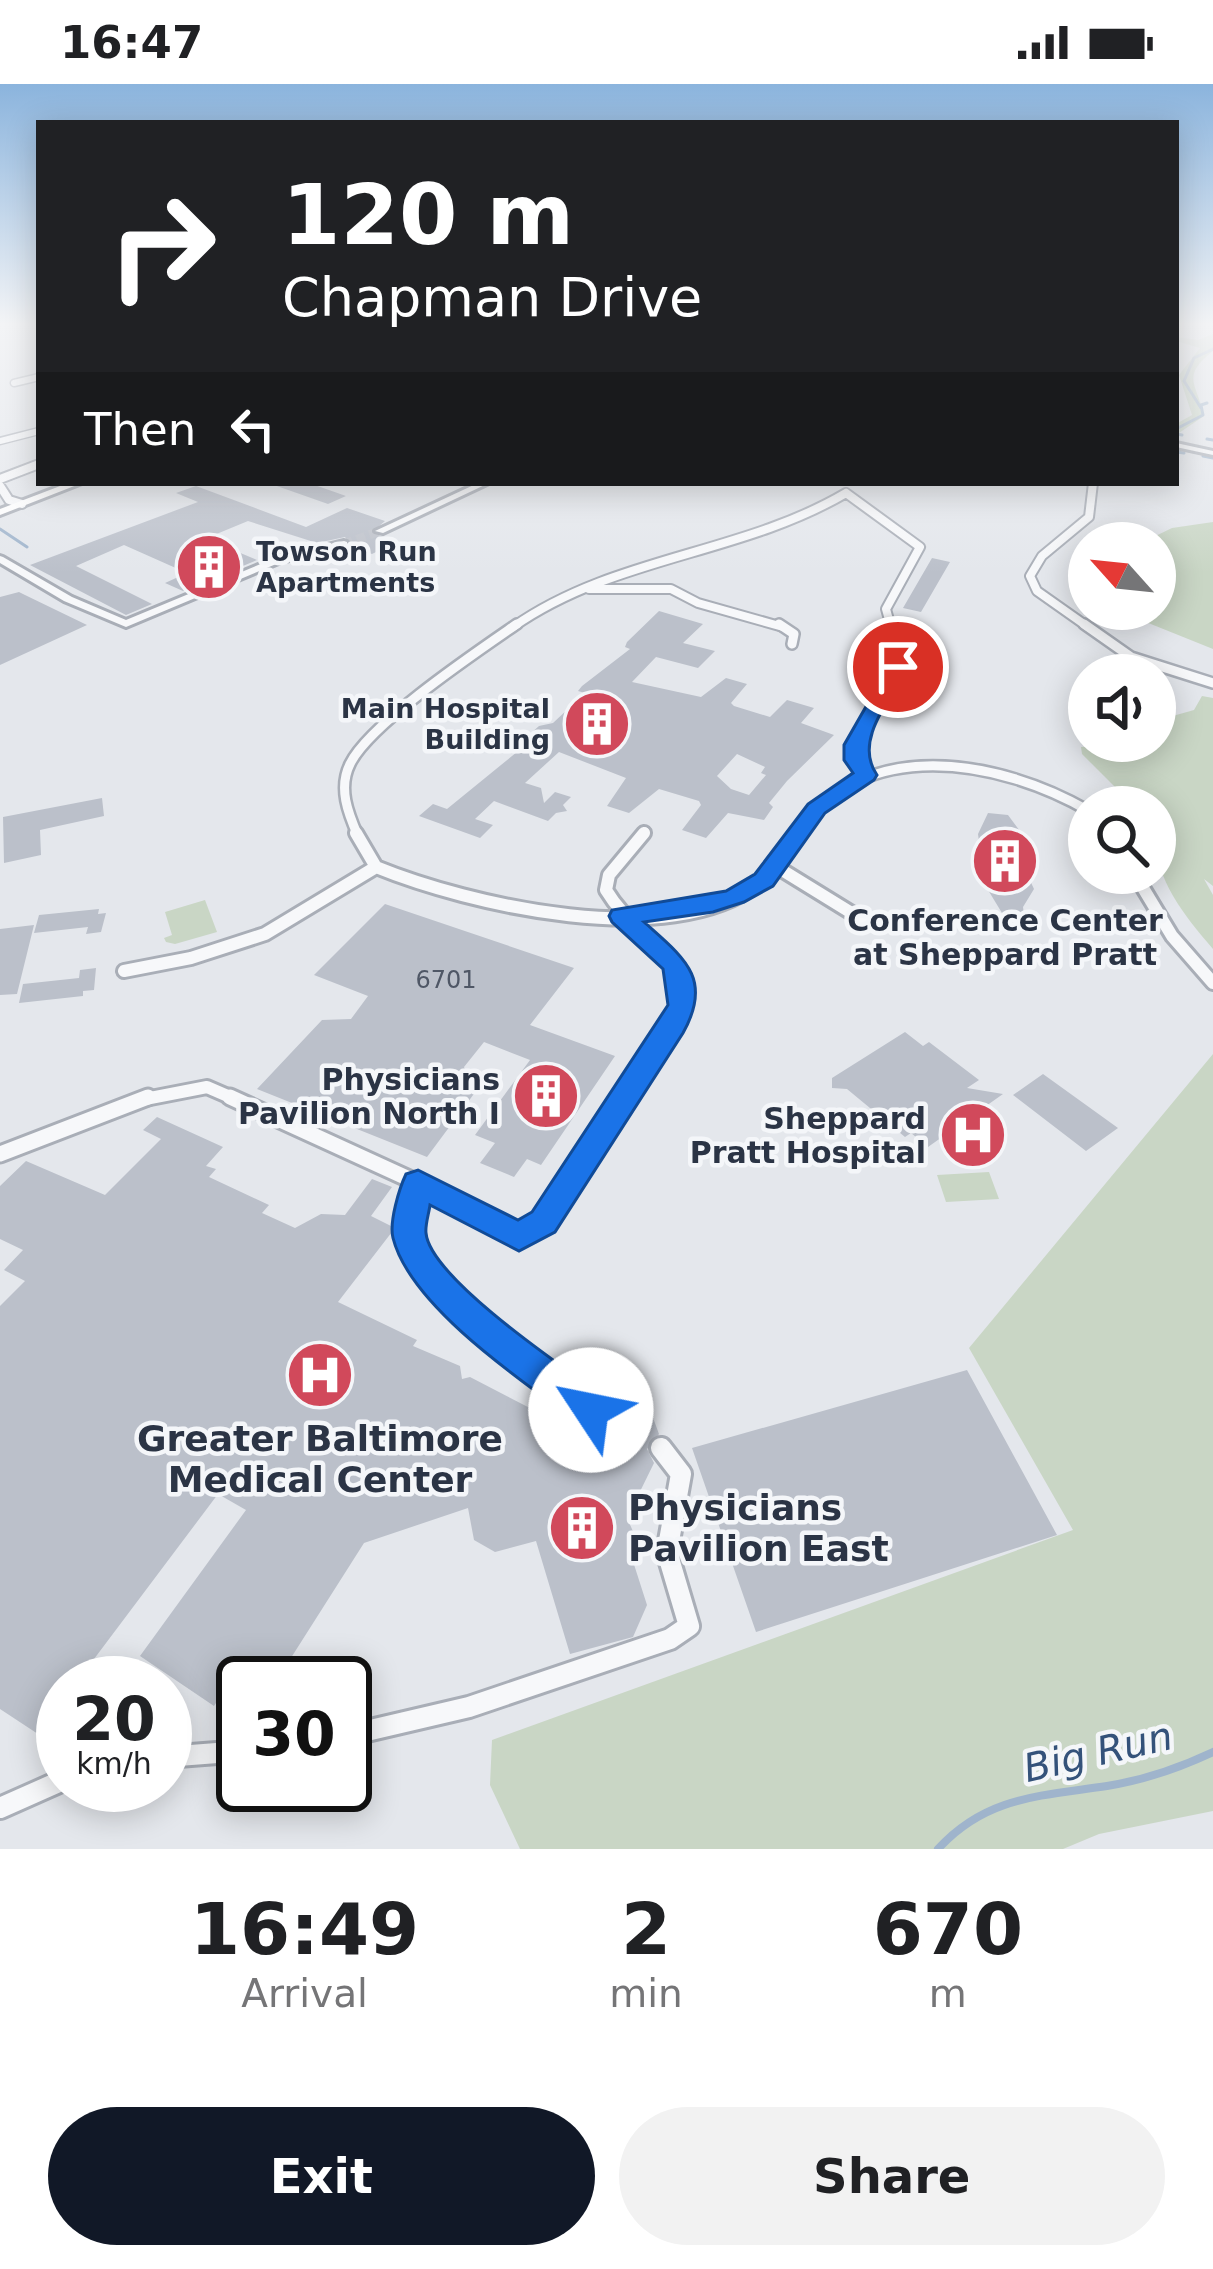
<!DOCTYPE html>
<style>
body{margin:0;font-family:"DejaVu Sans",sans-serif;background:#f2f2f2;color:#202124;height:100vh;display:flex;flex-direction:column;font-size:45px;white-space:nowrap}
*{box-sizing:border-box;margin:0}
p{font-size:39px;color:#757577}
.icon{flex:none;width:66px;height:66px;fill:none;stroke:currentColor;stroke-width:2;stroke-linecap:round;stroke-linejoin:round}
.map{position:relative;height:1765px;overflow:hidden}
.details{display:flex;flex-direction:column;background:#fff;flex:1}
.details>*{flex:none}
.top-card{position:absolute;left:36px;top:36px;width:1143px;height:366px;border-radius:0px;box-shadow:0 6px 30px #0003;background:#202124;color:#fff;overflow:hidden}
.needle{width:78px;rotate:297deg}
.fabs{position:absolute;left:1068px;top:438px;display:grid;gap:24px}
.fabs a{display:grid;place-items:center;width:108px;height:108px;border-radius:50%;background:#fff;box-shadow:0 6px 30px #0003;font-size:60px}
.speed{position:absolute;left:36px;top:1572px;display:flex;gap:24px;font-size:60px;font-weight:700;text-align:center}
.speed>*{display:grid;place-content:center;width:156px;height:156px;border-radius:50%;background:#fff;box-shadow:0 6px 30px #0003;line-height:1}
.speed small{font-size:30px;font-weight:400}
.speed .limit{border:6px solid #111;border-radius:18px;background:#fff;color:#111}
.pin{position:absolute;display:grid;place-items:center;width:102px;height:102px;color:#fff;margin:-51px;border:6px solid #fff;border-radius:50%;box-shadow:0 3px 12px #0007}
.me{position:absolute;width:132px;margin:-66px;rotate:304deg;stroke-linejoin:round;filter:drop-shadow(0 0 9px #0008)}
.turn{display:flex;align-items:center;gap:42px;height:252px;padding:0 48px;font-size:54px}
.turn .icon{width:156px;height:156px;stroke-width:2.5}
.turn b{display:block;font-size:84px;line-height:102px}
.then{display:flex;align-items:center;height:114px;padding:0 48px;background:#0003;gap:24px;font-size:45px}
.eta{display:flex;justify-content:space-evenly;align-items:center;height:204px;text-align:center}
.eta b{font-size:72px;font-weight:700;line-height:84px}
.button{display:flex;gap:24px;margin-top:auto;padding:24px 48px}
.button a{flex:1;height:138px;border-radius:72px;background:#111827;color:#fff;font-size:48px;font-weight:700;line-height:138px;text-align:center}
.button a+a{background:#f2f2f2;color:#202124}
.status{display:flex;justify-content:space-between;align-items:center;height:84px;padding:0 60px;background:#fff;direction:ltr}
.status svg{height:33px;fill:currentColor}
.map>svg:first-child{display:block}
</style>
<div class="status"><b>16:47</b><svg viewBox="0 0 49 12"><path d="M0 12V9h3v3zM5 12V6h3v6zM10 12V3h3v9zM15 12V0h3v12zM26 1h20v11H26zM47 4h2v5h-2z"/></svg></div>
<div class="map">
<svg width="1213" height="1765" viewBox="0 0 1213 1765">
<rect width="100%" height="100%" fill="#e4e7ec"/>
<path fill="#c9d6c5" d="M1213,250V267C1180,293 1197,299 1204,332L1176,351V340L1192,331L1179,291L1200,264L1176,257V253L1198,256Z
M1213,438V565L1116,526L1155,525V459H1141L1172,444Z
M1202,612L1213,614V802L1204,795L1213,811V865C1184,831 1155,796 1155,750L1170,759L1155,744V723H1135L1082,670L1081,663L1155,657V637L1194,626Z
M205,816L217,848L175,860L166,858L164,854L172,851L165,828Z
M1213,970V1727L1099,1750L1063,1765H520L490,1701L492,1656L1073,1446L969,1264Z
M989,1088L999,1115L946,1118L937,1091Z"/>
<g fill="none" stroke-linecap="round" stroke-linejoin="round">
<path stroke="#9fb4cc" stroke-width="3" d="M1201,324L1184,297L1194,274L1213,265
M1176,345L1203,331L1201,321L1207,319
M1176,350L1182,351
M1207,355L1213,356
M1176,368L1184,369
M1203,372L1213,374
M0,445L27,463"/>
<path stroke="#9fb4cc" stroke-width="8" d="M938,1765C986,1712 1041,1712 1107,1702C1144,1696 1179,1684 1213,1668"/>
</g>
<path fill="#bbc0ca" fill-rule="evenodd" d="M309,399L346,412L328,420L274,401Z
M196,402L306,443L347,424L385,437L371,449L398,457L372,470L351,462L345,453L317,459L248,437L185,463L214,477L238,468L257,476L183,507L165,499L187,489L124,461L76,482L152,520L126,531L30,481L198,418L176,409Z
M932,474L950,478L921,528L903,524Z
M19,508L25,511L87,541L0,581V513Z
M659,527L703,540L683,559L715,567L698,584L656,573L632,598L701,613L726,594L747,600L731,619L734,622L770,633L787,616L814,624L801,639L834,651L787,697L769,719L773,723L764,736L728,729L706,754L682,746L701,721L699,717L659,705L629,729L607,722L626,694L559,668L525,699L541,704L544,719L555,708L571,713L563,721L567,727L556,729L548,737L494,717L475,735L493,741L480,754L419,732L433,720L447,725L528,659L522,657L539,642L553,639L585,609L578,607L582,602L630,565L625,563L627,558ZM737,670L765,683L761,689L766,691L749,711L731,705L717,692Z
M102,714L104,732L40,746L41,771L4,779L3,733Z
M988,729L1008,731L1025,754L1027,790L1034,805L1023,823L1024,831L1002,829L985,801L978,750Z
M385,820L574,884L530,941L615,972L541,1081L527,1075L514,1093L480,1079L495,1059L475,1051L530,976L484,958L464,983L469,996L482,999L427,1073L257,1005L322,936L351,935L368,912L314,891Z
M99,825L98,830L106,829L101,848L86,850L88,843L34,849L39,831Z
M34,841L17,910L0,911V845Z
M96,884L94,906L83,907V912L19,919L23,900L79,894L80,886Z
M905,948L923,962L929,958L979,996L967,1004L1003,1010L928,1063L911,1049L905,1053L847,1005L832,1004V994Z
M1043,990L1118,1044L1086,1067L1013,1011Z
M157,1033L223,1063L206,1082L216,1085L209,1093L269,1121L262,1129L295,1144L321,1130L345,1131L372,1095L392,1103L371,1132L395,1144L338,1218L417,1256L413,1262L460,1282L462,1295L470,1293L580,1350L586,1337L600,1334L604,1318L626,1329L635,1323L652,1331L659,1350L647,1365L654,1379L627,1434L636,1454L630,1468L647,1521L633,1553L570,1570L536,1457L495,1468L474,1456L468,1424L364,1459L275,1599H243V1614L227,1602L214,1622L140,1572L246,1426L218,1410L76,1599H63V1617L38,1650L0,1625V1222L25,1197L4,1186L23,1166L0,1155V1102L26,1077L105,1111L161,1055L143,1046Z
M967,1286L1057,1451L756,1548L692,1364Z"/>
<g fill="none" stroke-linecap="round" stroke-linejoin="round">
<path stroke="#bfc3cb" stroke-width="15" stroke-dasharray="15 8" stroke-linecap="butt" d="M591,1326L633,1349"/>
<path stroke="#bfc3cb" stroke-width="20" stroke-dasharray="20 9" stroke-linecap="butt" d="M627,1346L661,1364"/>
<path stroke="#bfc3cb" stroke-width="9" stroke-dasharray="9 4.5" stroke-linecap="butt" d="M344,460L380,447"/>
<defs>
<path id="minor-far5" d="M14,299L39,293
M0,357L39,347"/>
<path id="minor-far4" d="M0,395L39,380
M0,402L9,416L22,420
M846,409L920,463L886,525L891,543
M589,505H671L698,519L783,543
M513,543C614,472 741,471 846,409
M1088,543L1037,507L1030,492L1042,472L1089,433L1093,399"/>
<path id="minor-far3" d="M779,540L794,550L792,560
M1084,540L1131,573L1213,599
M865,691C844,648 886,620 898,581L890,540
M358,752C348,729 338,704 350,680C369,640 478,567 517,540
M641,752L645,748
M795,752C861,650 999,675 1089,727"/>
<path id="minor-far2" d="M356,749L376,783
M376,783C469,821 671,868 758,800C775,787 786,767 797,749
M777,783L863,836
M1134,789L1172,852L1213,899
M124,887L191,874L265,850L376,783
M140,1016L207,1003L237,1016
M624,1016C653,973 708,918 662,869C642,847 621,831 606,806L609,791L644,749"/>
<path id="minor-far1" d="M230,1013L418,1099L519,1153L544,1138L626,1013
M0,1070L148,1013
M418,1099C414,1116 406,1137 410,1154C422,1212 543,1294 591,1326"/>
<path id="minor" d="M345,1652L469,1623L670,1555L689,1542L667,1468L681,1390L661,1364
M165,1673L243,1667
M0,1724L63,1696"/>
<path id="tertiary" d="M1176,359L1213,367V371L1176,363Z
M478,399H489L383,449L375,447Z
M344,457L347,458V462L281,478L126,543L64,517L0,479V472L3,473L72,513L126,536L275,474Z"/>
<path id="secondary" d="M68,399H82L0,431V425Z"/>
</defs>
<use href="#minor-far5" stroke="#a9aeb7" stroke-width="9"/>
<use href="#minor-far4" stroke="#a9aeb7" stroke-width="12"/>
<use href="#minor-far3" stroke="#a9aeb7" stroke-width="14"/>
<use href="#minor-far2" stroke="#a9aeb7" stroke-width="18"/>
<use href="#minor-far1" stroke="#a9aeb7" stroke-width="21"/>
<use href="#minor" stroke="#a9aeb7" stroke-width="26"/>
<use href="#tertiary" stroke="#a9aeb7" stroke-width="6"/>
<use href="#secondary" stroke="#a9aeb7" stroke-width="6"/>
<use href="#minor-far5" stroke="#f7f8fa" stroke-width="6"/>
<use href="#minor-far4" stroke="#f7f8fa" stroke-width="8"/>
<use href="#minor-far3" stroke="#f7f8fa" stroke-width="9"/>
<use href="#minor-far2" stroke="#f7f8fa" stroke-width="12"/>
<use href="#minor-far1" stroke="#f7f8fa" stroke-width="15"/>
<use href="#minor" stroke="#f7f8fa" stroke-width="20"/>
<use href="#tertiary" fill="#f7f8fa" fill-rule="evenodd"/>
<use href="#secondary" fill="#fff" fill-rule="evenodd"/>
</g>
<linearGradient id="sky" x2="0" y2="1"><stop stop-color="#8bb4dd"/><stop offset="0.49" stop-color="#f3f4f6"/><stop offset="1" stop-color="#f3f4f6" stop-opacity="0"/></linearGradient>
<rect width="1213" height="489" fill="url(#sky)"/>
<path fill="#1a73e8" stroke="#114b97" stroke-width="3" d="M891,579L908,583C890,616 853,657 877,691L874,696L825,729L773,802L744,818L713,828L644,838C683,873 714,894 683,949L555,1148L519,1167L430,1121C429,1129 425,1141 426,1149C430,1194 567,1286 605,1313L610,1326L605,1338L591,1344L578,1338C523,1298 410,1222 393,1154C389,1138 399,1105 406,1090L418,1086L518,1136L532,1128L668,921L663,885L612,838L609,832L612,826L726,807L755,790L808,720L853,689L844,676V661Z"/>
<defs>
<symbol id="building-disc" viewBox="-11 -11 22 22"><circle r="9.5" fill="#d1495b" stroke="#f4f6f9"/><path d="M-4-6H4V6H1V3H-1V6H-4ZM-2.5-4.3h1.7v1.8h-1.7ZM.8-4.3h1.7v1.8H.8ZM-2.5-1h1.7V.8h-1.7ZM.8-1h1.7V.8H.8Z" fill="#fff"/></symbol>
<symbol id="hospital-disc" viewBox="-11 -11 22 22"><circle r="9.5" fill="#d1495b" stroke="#f4f6f9"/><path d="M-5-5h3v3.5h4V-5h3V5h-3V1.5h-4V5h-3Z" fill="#fff"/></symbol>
</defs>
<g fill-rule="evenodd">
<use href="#building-disc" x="171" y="445" width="76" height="76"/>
<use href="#building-disc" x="559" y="602" width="76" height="76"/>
<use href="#building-disc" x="967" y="739" width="76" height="76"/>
<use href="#building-disc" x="508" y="974" width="76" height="76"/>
<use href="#hospital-disc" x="935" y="1013" width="76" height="76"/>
<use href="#hospital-disc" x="282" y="1253" width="76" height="76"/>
<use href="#building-disc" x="544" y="1406" width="76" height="76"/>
</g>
<g text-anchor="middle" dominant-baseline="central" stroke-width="9" stroke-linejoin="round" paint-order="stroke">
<g font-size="24" fill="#4f5766">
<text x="446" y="896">6701</text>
</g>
<g font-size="27" font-weight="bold" fill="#2b3445" stroke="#f4f6f9" text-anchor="start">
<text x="256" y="467">Towson Run<tspan x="256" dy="31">Apartments</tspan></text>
<text x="550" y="624" text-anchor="end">Main Hospital<tspan x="550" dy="31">Building</tspan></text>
</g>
<g font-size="30" font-weight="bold" fill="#2b3445" stroke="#f4f6f9" text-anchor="end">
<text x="1005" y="836" text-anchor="middle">Conference Center<tspan x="1005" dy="34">at Sheppard Pratt</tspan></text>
<text x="500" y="995">Physicians<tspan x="500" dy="34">Pavilion North I</tspan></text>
<text x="926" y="1034">Sheppard<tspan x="926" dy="34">Pratt Hospital</tspan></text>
</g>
<g font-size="36" font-weight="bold" fill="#2b3445" stroke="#f4f6f9">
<text x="320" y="1354">Greater Baltimore<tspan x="320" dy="41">Medical Center</tspan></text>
<text x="628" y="1423" text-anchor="start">Physicians<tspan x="628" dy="41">Pavilion East</tspan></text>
</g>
<g font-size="39" font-style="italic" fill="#34527a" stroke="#f4f6f9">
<text transform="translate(1098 1668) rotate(-13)">Big Run</text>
</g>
</g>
</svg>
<div class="fabs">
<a><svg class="needle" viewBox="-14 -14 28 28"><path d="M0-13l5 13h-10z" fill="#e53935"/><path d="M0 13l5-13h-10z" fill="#757577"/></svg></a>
<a><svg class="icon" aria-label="sound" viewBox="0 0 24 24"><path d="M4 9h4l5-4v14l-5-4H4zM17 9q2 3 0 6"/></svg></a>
<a><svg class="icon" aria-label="search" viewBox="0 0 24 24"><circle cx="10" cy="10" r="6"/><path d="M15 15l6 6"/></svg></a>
</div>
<div class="speed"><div>20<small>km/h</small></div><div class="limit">30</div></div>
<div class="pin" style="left:898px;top:583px;background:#d93025"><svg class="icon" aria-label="arrive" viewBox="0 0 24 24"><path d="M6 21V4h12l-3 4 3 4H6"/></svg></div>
<svg class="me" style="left:591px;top:1326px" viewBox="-20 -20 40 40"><circle r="19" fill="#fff"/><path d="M0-13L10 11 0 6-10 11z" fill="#1a73e8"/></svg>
<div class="top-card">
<div class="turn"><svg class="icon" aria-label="right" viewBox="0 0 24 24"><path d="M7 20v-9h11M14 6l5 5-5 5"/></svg><div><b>120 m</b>Chapman Drive</div></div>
<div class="then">Then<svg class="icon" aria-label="left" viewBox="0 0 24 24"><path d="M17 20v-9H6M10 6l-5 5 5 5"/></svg></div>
</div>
</div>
<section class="details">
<div class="eta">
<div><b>16:49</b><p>Arrival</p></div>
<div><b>2</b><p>min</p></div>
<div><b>670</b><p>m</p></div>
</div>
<div class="button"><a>Exit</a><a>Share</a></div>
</section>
